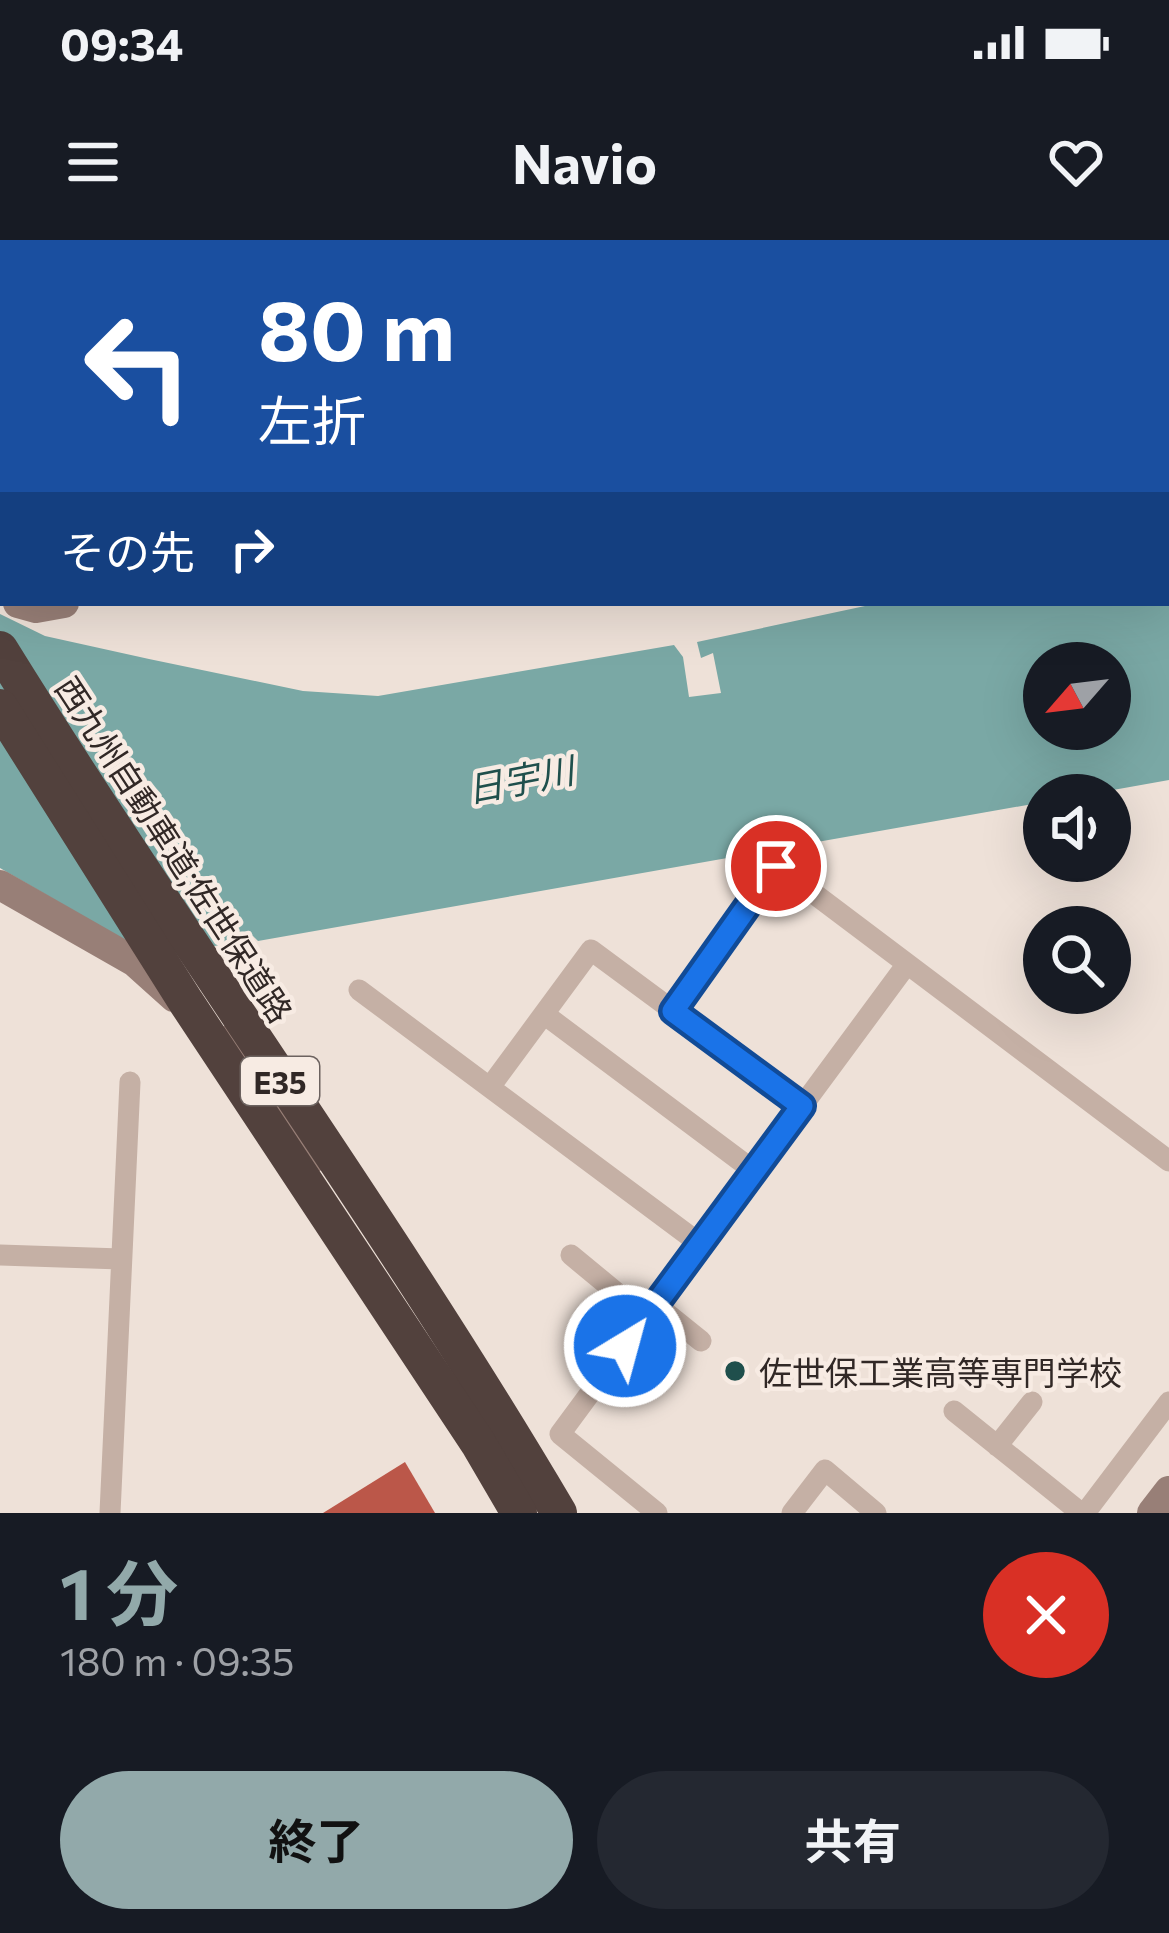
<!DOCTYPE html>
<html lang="ja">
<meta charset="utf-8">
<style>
body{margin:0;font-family:Commissioner,"Noto Sans JP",sans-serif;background:#242831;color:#f1f3f6;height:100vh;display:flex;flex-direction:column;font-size:45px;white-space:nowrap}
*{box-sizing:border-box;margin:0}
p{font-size:39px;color:#9ea1a6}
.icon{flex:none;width:66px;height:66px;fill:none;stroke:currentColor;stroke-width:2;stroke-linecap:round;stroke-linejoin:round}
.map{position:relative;height:1273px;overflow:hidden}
.side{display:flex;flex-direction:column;background:#171b24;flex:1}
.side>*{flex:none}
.guide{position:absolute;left:0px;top:0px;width:1170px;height:366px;box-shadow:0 12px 48px #0002;background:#1a4fa0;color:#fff;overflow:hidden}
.needle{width:78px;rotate:242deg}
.controls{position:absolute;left:1023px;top:402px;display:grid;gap:24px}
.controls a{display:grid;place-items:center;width:108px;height:108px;border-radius:50%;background:#171b24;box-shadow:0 12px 48px #0002;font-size:60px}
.pin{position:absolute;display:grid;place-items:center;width:102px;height:102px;color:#fff;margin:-51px;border:6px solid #fff;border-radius:50%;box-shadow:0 3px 12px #0007}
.me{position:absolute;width:132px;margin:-66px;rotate:37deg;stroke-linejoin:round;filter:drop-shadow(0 0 9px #0008)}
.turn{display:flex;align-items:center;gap:42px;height:252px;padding:0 60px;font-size:54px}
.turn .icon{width:156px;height:156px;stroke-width:2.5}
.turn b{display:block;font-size:84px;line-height:102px}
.then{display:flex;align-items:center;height:114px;padding:0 60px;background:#0003;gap:24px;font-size:45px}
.round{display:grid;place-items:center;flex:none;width:126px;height:126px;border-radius:63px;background:#242831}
.head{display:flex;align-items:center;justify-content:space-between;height:204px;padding:0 60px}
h1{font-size:72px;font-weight:700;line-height:90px;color:#92a9aa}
.button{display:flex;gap:24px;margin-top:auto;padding:24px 60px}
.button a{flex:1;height:138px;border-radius:72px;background:#92a9aa;color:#111;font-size:48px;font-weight:700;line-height:138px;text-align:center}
.button a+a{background:#242831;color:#f1f3f6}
.status{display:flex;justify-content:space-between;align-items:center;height:84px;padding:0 60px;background:#171b24;direction:ltr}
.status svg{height:33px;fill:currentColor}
header{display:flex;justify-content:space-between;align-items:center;height:156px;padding:0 60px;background:#171b24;font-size:54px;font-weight:700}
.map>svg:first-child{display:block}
</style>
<div class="status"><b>09:34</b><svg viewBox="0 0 49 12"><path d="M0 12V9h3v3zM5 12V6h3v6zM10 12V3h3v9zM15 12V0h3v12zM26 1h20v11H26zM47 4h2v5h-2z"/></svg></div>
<header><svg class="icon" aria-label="menu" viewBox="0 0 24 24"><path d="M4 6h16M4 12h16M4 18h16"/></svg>Navio<svg class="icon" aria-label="heart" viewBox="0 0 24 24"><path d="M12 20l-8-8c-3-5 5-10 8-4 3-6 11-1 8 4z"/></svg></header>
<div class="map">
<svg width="1169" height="1273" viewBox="0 0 1169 1273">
<rect width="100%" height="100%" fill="#eee1d8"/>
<path fill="#b4bb9a" d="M332,0H809L333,3Z"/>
<path fill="#7aa8a5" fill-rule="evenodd" d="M1169,162V540L1085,555H1044V562L258,701L253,696L169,718L131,704L0,628V374L45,396L149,419L303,451L378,456L674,405L683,417L689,457L721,453L713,413L701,418L697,402L879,363H1167ZM1044,423H1110V489H1044Z"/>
<path fill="#bb5749" d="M405,1222L435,1273H323Z"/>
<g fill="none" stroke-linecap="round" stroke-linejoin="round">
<path stroke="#c5b0a5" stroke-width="21" d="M242,0V3
M0,4L3,6
M359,750L700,1004
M673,771L776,625L1169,921
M544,774L754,931
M490,847L591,710L802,866
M0,1015L121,1019
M571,1015L646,1077
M655,1064L701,1101
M954,1171L1081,1273
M997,1206L1032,1162
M110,1273L130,842
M657,1273L560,1194L907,724
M792,1273L825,1230L876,1273
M1085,1273L1169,1162"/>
<path stroke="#987f77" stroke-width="30" d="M1167,10L1169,9
M18,363L36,368L64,363
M0,645L135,722L174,757
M233,798L311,919
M1152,1273L1169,1251"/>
<path stroke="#52413d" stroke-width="36" d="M0,409C181,701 385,978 559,1273"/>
<path stroke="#52413d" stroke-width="36" d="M0,467L186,762L478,1203L519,1273"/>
</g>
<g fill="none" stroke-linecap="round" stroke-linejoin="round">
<defs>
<path id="route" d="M625,1106L802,866L673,771L776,626"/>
</defs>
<use href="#route" stroke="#114b97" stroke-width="30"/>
<use href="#route" stroke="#1a73e8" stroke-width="21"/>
</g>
<circle fill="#1f4f4c" stroke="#f7ebe3" stroke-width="4.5" cx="735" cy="1131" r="12"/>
<g text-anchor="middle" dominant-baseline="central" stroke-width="9" stroke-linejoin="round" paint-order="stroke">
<rect fill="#f7ebe3" stroke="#6c625f" stroke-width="3" x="241" y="817" width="78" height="48" rx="9"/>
<g font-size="30" font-weight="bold" fill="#312826">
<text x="280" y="841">E35</text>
</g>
<g font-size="33" fill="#312826" stroke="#f7ebe3">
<text transform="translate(175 609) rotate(57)">西九州自動車道;佐世保道路</text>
</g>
<g font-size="33" fill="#312826" stroke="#f7ebe3" text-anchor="start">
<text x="759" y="1131">佐世保工業高等専門学校</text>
</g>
<g font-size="36" font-style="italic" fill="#1f4f4c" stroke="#f7ebe3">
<text transform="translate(520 538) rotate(-11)">日宇川</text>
</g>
</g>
</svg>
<div class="controls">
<a><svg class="needle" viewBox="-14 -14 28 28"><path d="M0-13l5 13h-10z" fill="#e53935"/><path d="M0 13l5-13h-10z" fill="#9ea1a6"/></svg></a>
<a><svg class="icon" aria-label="sound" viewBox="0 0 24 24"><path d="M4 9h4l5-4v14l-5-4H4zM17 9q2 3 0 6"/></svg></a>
<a><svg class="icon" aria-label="search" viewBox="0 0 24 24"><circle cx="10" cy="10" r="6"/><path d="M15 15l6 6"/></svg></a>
</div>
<div class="pin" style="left:776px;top:626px;background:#d93025"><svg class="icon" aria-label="arrive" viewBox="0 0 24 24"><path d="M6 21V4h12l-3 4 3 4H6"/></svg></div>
<svg class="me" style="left:625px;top:1106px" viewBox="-20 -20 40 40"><circle r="17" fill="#1a73e8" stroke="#fff" stroke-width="3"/><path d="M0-11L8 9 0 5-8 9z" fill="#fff"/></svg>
<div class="guide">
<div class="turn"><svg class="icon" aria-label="left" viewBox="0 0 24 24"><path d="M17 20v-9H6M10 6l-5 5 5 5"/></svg><div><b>80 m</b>左折</div></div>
<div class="then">その先<svg class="icon" aria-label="right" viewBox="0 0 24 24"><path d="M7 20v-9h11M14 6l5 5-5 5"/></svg></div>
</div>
</div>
<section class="side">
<div class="head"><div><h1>1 分</h1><p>180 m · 09:35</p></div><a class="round" style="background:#d93025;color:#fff"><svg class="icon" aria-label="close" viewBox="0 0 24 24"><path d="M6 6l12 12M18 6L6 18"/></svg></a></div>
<div class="button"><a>終了</a><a>共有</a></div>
</section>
